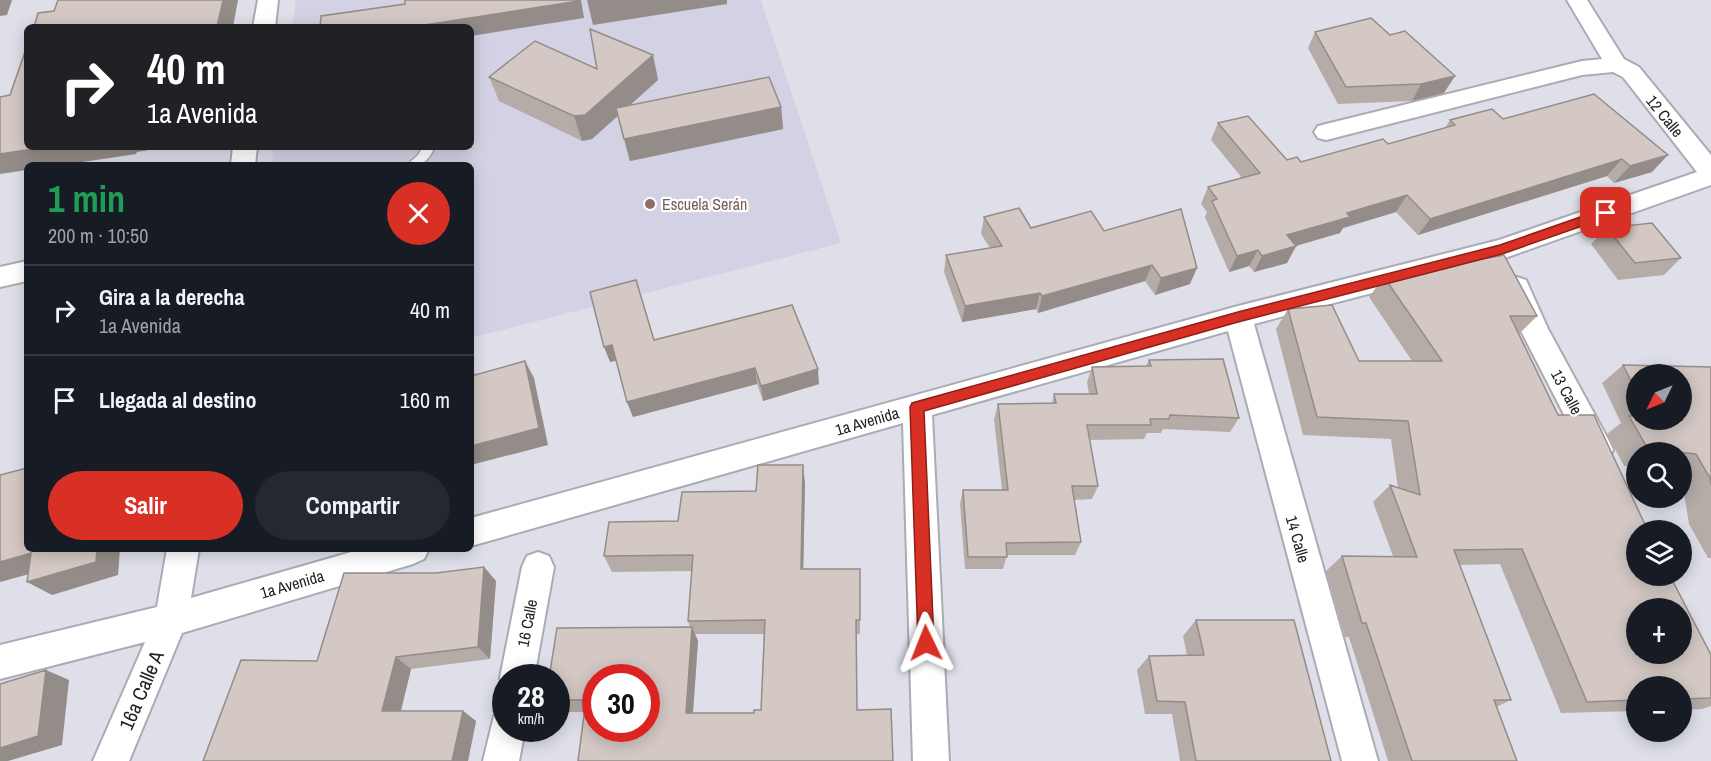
<!DOCTYPE html>
<html lang="es">
<meta charset="utf-8">
<style>
body{margin:0;font-family:"Archivo Narrow",sans-serif;background:#242831;color:#f1f3f6;height:100vh;display:flex;flex-direction:column;font-size:22px;white-space:nowrap}
*{box-sizing:border-box;margin:0}
p{font-size:20px;color:#9ea1a6}
.icon{flex:none;width:33px;height:33px;fill:none;stroke:currentColor;stroke-width:2;stroke-linecap:round;stroke-linejoin:round}
.map{position:relative;flex:1;overflow:hidden}
.drawer{position:absolute;left:24px;top:162px;width:450px;height:390px;display:flex;flex-direction:column;background:#171b24;border-radius:9px;box-shadow:0 3px 15px #0003}
.drawer>*{flex:none}
.hud{position:absolute;left:24px;top:24px;width:450px;height:126px;border-radius:9px;box-shadow:0 3px 15px #0003;background:#202124;color:#fff;overflow:hidden}
.needle{width:39px;rotate:227deg}
.tools{position:absolute;left:1626px;top:364px;display:grid;gap:12px}
.tools a{display:grid;place-items:center;width:66px;height:66px;border-radius:50%;background:#171b24;box-shadow:0 3px 15px #0003;font-size:30px}
.speed{position:absolute;left:492px;top:664px;display:flex;gap:12px;font-size:30px;font-weight:700;text-align:center}
.speed>*{display:grid;place-content:center;width:78px;height:78px;border-radius:50%;background:#171b24;box-shadow:0 3px 15px #0003;line-height:1}
.speed small{font-size:15px;font-weight:400}
.speed .limit{border:9px solid #d22;background:#fff;color:#111}
.pin{position:absolute;display:grid;place-items:center;width:51px;height:51px;color:#fff;margin:-26px;border-radius:12px;box-shadow:0 3px 9px #0006}
.me{position:absolute;width:66px;margin:-33px;rotate:358deg;stroke-linejoin:round;filter:drop-shadow(0 0 4px #0008)}
.turn{display:flex;align-items:center;gap:21px;height:126px;padding:0 24px;font-size:27px}
.turn .icon{width:78px;height:78px;stroke-width:2.5}
.turn b{display:block;font-size:42px;line-height:51px}
.round{display:grid;place-items:center;flex:none;width:63px;height:63px;border-radius:32px;background:#242831}
.headline{display:flex;align-items:center;justify-content:space-between;height:102px;padding:0 24px}
h1{font-size:36px;font-weight:700;line-height:45px;color:#1e9e55}
.action{display:flex;gap:12px;margin-top:auto;padding:12px 24px}
.action a{flex:1;height:69px;border-radius:36px;background:#d93025;color:#fff;font-size:24px;font-weight:700;line-height:69px;text-align:center}
.action a+a{background:#242831;color:#f1f3f6}
ul{padding:0;list-style:none}
li{display:flex;align-items:center;gap:18px;height:90px;padding:0 24px;border-top:2px solid #363941}
li div{flex:1}
li b{display:block;font-size:22px}
li em{font-style:normal}
.map>svg:first-child{display:block}
</style>
<div class="map">
<svg width="1711" height="761" viewBox="0 0 1711 761">
<rect width="100%" height="100%" fill="#dfdfea"/>
<path fill="#d2d2e4" d="M296,0H761L841,243L471,338V165H271L274,147H471V27H292Z"/>
<g fill="none" stroke-linecap="round" stroke-linejoin="round">
<defs>
<path id="service" d="M423,147H435C427,162 424,165 407,165L418,155Z"/>
<path id="minor" d="M258,0H278L275,27H253Z
M1567,0H1587L1624,59L1639,67L1711,155V185L1502,259L1254,324L1378,761H1342L1228,331L932,415L949,761H913L903,423L471,546V518L1238,306L1499,240L1697,172L1623,77L1613,72L1582,75L1326,140L1318,138L1314,132L1318,126L1326,124L1582,61L1602,59Z
M233,147H257L255,165H231Z
M27,261V281L0,287V267Z
M1517,277L1526,280L1548,329L1609,441L1613,450L1609,459L1598,463L1587,459L1521,331L1504,287L1508,280Z
M167,549H199L191,598L362,549H429L424,559L413,564L182,633L129,761H93L145,642L0,679V645L157,607Z
M538,552L549,556L554,567L534,678H506V690L500,678L522,567L527,556Z
M506,712V729H525L519,761H483L494,716Z"/>
</defs>
<use href="#service" stroke="#ababb6" stroke-width="3"/>
<use href="#minor" stroke="#ababb6" stroke-width="4"/>
<use href="#service" fill="#fff" fill-rule="evenodd"/>
<use href="#minor" fill="#fff" fill-rule="evenodd"/>
</g>
<path fill="#b5aca8" fill-rule="evenodd" d="M1315,32L1444,93L1412,101L1338,104L1308,48Z
M653,55L658,80L630,105L781,107L783,129L630,161L618,115L592,139L582,141L499,101L489,77L597,69Z
M1594,94L1652,172L1614,183L1607,176L1418,235L1396,212L1343,228L1340,233L1296,246L1287,263L1254,272L1249,266L1229,272L1205,217L1207,212L1201,204L1208,187L1242,178L1211,140L1218,123L1287,160L1301,162L1388,144L1445,128L1450,120L1503,119Z
M984,217L1031,228L1104,231L1190,284L1155,295L1145,281L1038,313L1036,309L962,322L944,272L946,255L990,248L981,234Z
M1607,228L1681,258L1664,275L1618,280L1591,244Z
M1384,277L1537,316L1519,334L1558,415L1636,531L1711,655V706L1702,709L1682,710V687H1636V711L1561,713L1500,564L1460,565L1511,700L1496,707L1517,761H1388L1349,637H1345L1326,571L1342,556H1393L1373,502L1390,485L1398,488L1391,439L1303,435L1276,329L1288,309L1359,361H1412L1369,297Z
M654,340L819,384L763,401L757,384L633,417L627,402L616,361L610,362Z
M1149,360L1239,418L1230,432L1163,429L1161,433H1147L1144,439L1090,440L1098,486L1092,499L1074,500L1081,542L1075,555H1007L1003,569H965L960,504L963,490H1002L994,419L998,404L1052,403L1054,394H1089L1087,382L1092,367L1146,366Z
M1623,365L1711,367V558H1708L1689,524L1684,494L1682,489V453H1636V467L1624,466L1607,434L1621,423L1602,383ZM1636,375L1682,420H1636Z
M805,483L803,569L860,620V634H856L857,710L893,761L585,712H556V678L690,627L688,621L692,571L612,572L604,556L678,521L756,491ZM695,634H764L761,710L754,713H693L698,641Z
M484,567L496,581L490,659L411,669L401,711H463L476,721L468,761L317,661L436,573Z
M1196,620L1331,761H1180L1172,714H1145L1137,670L1149,656L1187,655L1183,636Z"/>
<path fill="#948c88" d="M0,0H12L7,15L0,16Z
M223,0H238L233,27H217Z
M579,0H581L584,18L471,36V27H412Z
M587,0H727V4L593,25Z
M653,55L658,80L592,139L582,141L574,116Z
M1455,76L1444,93L1412,101L1421,84Z
M781,107L783,129L630,161L624,139Z
M46,147H167L137,152L136,154L63,165H27V170L0,174V154Z
M1668,155L1652,172L1614,183L1630,166Z
M1622,159L1607,176L1418,235L1430,219Z
M1407,195L1396,212L1343,228L1340,233L1278,251L1287,235L1347,213Z
M1296,246L1287,263L1254,272L1262,256Z
M1258,250L1249,266L1229,272L1237,256Z
M1152,265L1145,281L1038,313L1042,296Z
M1197,268L1190,284L1155,295L1161,278Z
M1040,293L1036,309L962,322L965,306Z
M612,345L617,360L610,362L604,347Z
M471,355L478,394L471,383Z
M525,361L534,378L548,445L471,465V446Z
M755,368L757,384L633,417L627,402Z
M818,369L819,384L763,401L761,386Z
M803,465L805,483L803,584L801,569Z
M97,549H120L118,575L52,595L27,582Z
M31,553L55,567L0,582V562Z
M484,567L496,581L490,659L478,647Z
M692,627L698,641L692,725L686,713Z
M396,657L411,669L398,722L382,711Z
M46,670L69,680L62,745L8,761H0V748Z
M463,711L476,721L468,761H452Z"/>
<path fill="#d3c8c3" stroke="#948c88" stroke-width="1.5" fill-rule="evenodd" d="M58,0H223L217,27H34L38,13L54,11Z
M405,0H579V1L412,27H320L321,16L405,4Z
M1371,18L1390,35L1405,31L1455,76L1421,84L1346,87L1315,32Z
M590,29L653,55L585,115L574,116L489,77L535,41L597,69Z
M27,46V147H46L0,154V97L10,95Z
M769,77L781,107L624,139L616,108Z
M1594,94L1668,155L1630,166L1622,159L1430,219L1407,195L1347,213L1350,217L1287,235L1296,246L1262,256L1258,250L1237,256L1212,201L1217,199L1208,187L1260,173L1218,123L1248,116L1287,160L1297,157L1301,162L1383,139L1388,144L1455,125L1450,120L1492,109L1503,119Z
M1019,208L1031,228L1091,211L1104,231L1181,209L1197,268L1161,278L1152,265L1042,296L1040,293L965,306L946,255L1002,246L984,217Z
M1652,223L1681,258L1635,263L1607,228Z
M1504,255L1537,316H1510L1558,415H1594L1648,531H1636V576H1670L1711,655V698L1682,699V687H1636V700L1587,702L1522,549L1454,550L1511,700H1494L1517,761H1412L1366,623H1362L1342,556L1417,557L1390,485L1420,495L1408,421L1317,417L1288,309L1332,305L1359,361H1442L1384,277ZM1636,609H1682V654H1636Z
M636,280L654,340L792,305L818,369L761,386L755,368L627,402L612,345L604,347L590,292Z
M1223,359L1239,418L1170,415L1169,419H1150L1151,425H1087L1098,486H1072L1081,542L1006,543L1007,557H968L963,490H1008L998,404L1056,403L1054,394H1097L1092,367L1151,366L1149,360Z
M525,361L539,428L471,446V376Z
M1623,365L1711,367V485L1710,478L1696,454L1648,449L1629,416H1636V420H1682V375H1636V391Z
M758,465H803L801,569H860V620H856L857,710L891,709L893,761H578L586,700H556V678H549L557,628L692,627L686,713H754V710H761L765,620L688,621L693,555L604,556L609,522L678,521L682,492L756,491ZM596,678H646V729H596Z
M27,468V549H97L96,562L27,582L31,553L0,562V475Z
M484,567L478,647L396,657L382,711H463L452,761H203L241,660L317,661L344,573H436Z
M1196,620H1294L1331,761H1196L1185,702L1157,701L1149,656L1204,655Z
M46,670L38,736L0,748V684Z"/>
<path fill="#d93025" stroke="#8d1f18" stroke-width="1.5" d="M1606,208L1611,210V216L1502,254L1238,322L924,411L934,643L932,649L926,651L920,649L918,643L910,407L912,403L1238,312L1500,245Z"/>
<circle fill="#8d6e63" stroke="#fff" stroke-width="2" cx="650" cy="204" r="6"/>
<g text-anchor="middle" dominant-baseline="central" stroke-width="4.5" stroke-linejoin="round" paint-order="stroke">
<g font-size="16" fill="#212125" stroke="#fff">
<text transform="translate(1665 116) rotate(51)">12 Calle</text>
<text transform="translate(1567 392) rotate(62)">13 Calle</text>
<text transform="translate(867 421) rotate(-16)">1a Avenida</text>
<text transform="translate(1298 539) rotate(74)">14 Calle</text>
<text transform="translate(292 584) rotate(-16)">1a Avenida</text>
<text transform="translate(527 623) rotate(-79)">16 Calle</text>
</g>
<g font-size="16" fill="#785e54" stroke="#fff" text-anchor="start">
<text x="662" y="204">Escuela Serán</text>
</g>
<g font-size="20" fill="#212125" stroke="#fff">
<text transform="translate(141 690) rotate(-67)">16a Calle A</text>
</g>
</g>
</svg>
<div class="tools">
<a><svg class="needle" viewBox="-14 -14 28 28"><path d="M0-13l5 13h-10z" fill="#e53935"/><path d="M0 13l5-13h-10z" fill="#9ea1a6"/></svg></a>
<a><svg class="icon" aria-label="search" viewBox="0 0 24 24"><circle cx="10" cy="10" r="6"/><path d="M15 15l6 6"/></svg></a>
<a><svg class="icon" aria-label="layers" viewBox="0 0 24 24"><path d="M12 4l9 5-9 5-9-5zM3 14l9 5 9-5"/></svg></a>
<a>+</a>
<a>−</a>
</div>
<div class="speed"><div>28<small>km/h</small></div><div class="limit">30</div></div>
<div class="pin" style="left:1606px;top:213px;background:#d93025"><svg class="icon" aria-label="arrive" viewBox="0 0 24 24"><path d="M6 21V4h12l-3 4 3 4H6"/></svg></div>
<svg class="me" style="left:926px;top:643px" viewBox="-20 -20 40 40"><path d="M0-17L14 15 0 8-14 15z" fill="#d93025" stroke="#fff" stroke-width="4"/></svg>
<div class="hud">
<div class="turn"><svg class="icon" aria-label="right" viewBox="0 0 24 24"><path d="M7 20v-9h11M14 6l5 5-5 5"/></svg><div><b>40 m</b>1a Avenida</div></div>
</div>
<section class="drawer">
<div class="headline"><div><h1>1 min</h1><p>200 m · 10:50</p></div><a class="round" style="background:#d93025;color:#fff"><svg class="icon" aria-label="close" viewBox="0 0 24 24"><path d="M6 6l12 12M18 6L6 18"/></svg></a></div>
<ul>
<li><svg class="icon" aria-label="right" viewBox="0 0 24 24"><path d="M7 20v-9h11M14 6l5 5-5 5"/></svg><div><b>Gira a la derecha</b><p>1a Avenida</p></div><em>40 m</em></li>
<li><svg class="icon" aria-label="arrive" viewBox="0 0 24 24"><path d="M6 21V4h12l-3 4 3 4H6"/></svg><div><b>Llegada al destino</b></div><em>160 m</em></li>
</ul>
<div class="action"><a>Salir</a><a>Compartir</a></div>
</section>
</div>
